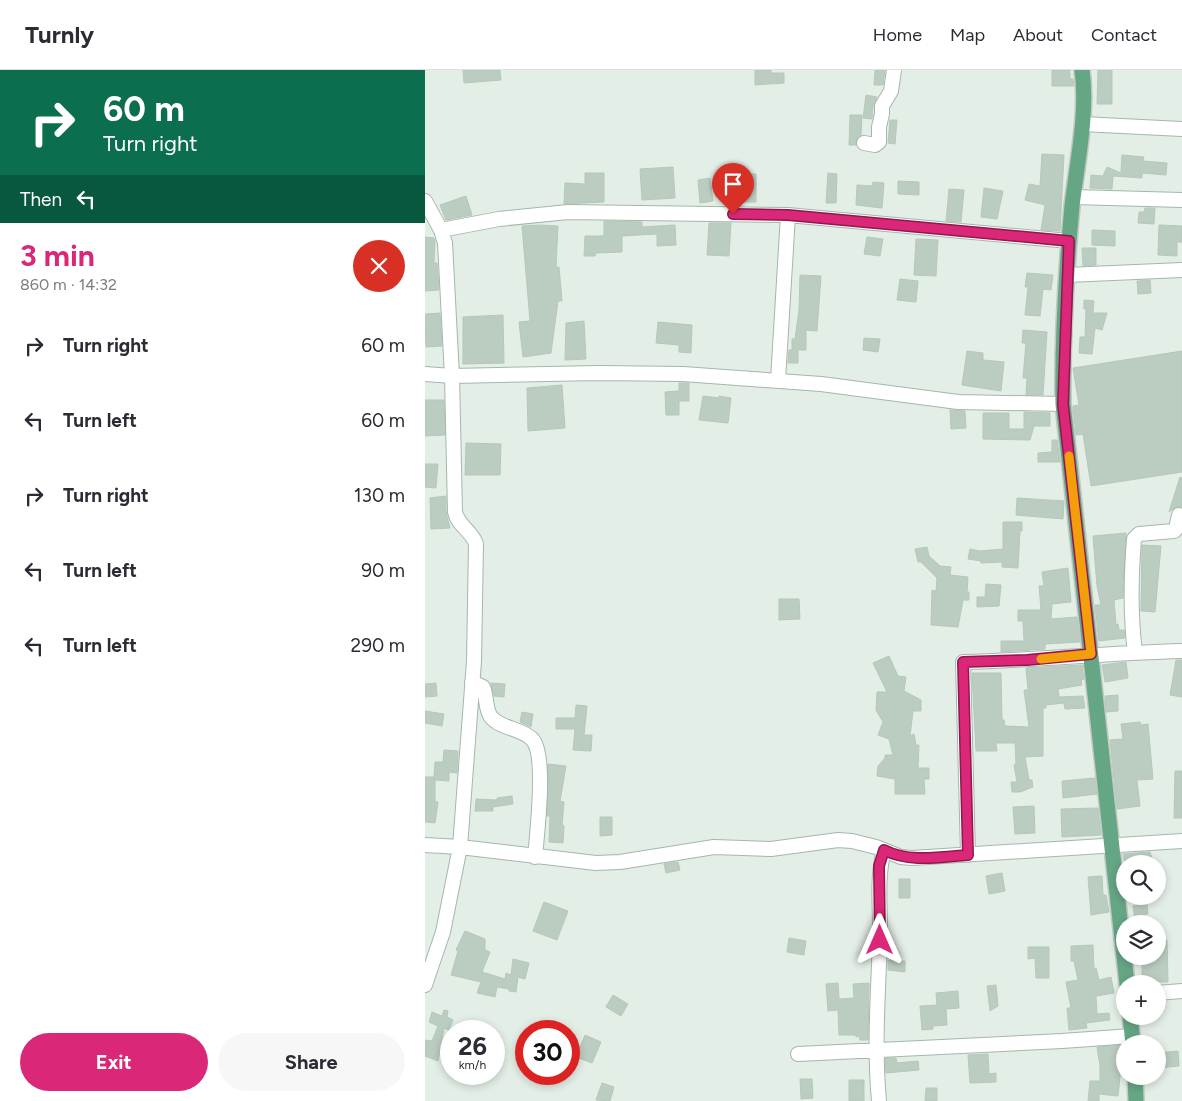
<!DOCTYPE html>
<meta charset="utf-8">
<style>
body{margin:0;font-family:Figtree,sans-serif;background:#f7f7f7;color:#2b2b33;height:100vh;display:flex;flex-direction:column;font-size:19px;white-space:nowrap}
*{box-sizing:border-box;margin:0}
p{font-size:16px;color:#7c7c81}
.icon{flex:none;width:28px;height:28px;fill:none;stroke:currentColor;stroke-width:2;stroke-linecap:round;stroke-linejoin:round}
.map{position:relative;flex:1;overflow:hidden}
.details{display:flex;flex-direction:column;background:#fff;width:425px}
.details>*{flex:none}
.hud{background:#0b6e4f;color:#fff;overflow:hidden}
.fabs{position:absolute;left:691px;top:785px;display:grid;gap:10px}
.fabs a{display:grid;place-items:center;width:50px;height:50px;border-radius:50%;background:#fff;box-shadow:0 2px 8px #0003;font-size:25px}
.speed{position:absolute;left:15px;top:950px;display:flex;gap:10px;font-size:25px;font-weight:700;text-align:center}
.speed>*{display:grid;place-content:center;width:65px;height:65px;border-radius:50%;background:#fff;box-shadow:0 2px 8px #0003;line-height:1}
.speed small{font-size:12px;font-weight:400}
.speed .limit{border:8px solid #d22;background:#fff;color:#111}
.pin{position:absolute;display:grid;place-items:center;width:42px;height:42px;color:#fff;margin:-51px -21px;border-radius:50% 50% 50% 0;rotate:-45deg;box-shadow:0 0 5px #0007}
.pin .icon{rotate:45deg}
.me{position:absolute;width:55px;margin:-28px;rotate:0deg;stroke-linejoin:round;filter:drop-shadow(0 0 4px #0008)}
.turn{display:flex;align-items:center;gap:18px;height:105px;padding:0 20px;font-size:22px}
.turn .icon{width:65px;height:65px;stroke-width:2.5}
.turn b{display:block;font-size:35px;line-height:42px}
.then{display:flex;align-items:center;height:48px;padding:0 20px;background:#0003;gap:10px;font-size:19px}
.round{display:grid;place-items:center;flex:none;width:52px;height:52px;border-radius:26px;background:#f7f7f7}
.summary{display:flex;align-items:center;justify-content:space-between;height:85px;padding:0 20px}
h1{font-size:30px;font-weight:700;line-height:38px;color:#db2777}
.primary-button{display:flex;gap:10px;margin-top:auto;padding:10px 20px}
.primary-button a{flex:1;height:58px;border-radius:30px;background:#db2777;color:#fff;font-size:20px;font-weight:700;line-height:58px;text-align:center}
.primary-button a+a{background:#f7f7f7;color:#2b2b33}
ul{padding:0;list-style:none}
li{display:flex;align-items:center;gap:15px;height:75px;padding:0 20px}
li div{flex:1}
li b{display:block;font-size:19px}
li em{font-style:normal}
header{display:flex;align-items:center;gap:30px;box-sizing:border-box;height:70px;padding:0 25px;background:#fff;border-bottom:1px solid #e1e1e2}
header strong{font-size:24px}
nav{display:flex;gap:28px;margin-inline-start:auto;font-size:18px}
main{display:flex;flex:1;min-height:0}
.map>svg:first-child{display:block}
</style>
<header>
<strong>Turnly</strong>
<nav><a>Home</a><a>Map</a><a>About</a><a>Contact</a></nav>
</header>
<main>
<section class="details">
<div class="hud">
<div class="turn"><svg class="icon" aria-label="right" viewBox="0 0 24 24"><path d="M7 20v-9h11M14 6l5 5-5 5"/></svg><div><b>60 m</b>Turn right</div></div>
<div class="then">Then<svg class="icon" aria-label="left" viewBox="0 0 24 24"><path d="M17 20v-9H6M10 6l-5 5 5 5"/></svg></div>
</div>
<div class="summary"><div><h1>3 min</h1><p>860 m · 14:32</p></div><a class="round" style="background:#d93025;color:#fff"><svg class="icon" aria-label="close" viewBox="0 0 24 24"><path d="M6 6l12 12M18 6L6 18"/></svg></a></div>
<ul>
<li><svg class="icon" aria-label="right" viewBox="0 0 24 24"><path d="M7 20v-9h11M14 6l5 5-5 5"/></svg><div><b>Turn right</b></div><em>60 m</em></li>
<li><svg class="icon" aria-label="left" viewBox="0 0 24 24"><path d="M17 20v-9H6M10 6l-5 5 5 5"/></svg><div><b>Turn left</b></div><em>60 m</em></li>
<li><svg class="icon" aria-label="right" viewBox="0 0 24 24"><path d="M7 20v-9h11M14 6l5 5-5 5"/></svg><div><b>Turn right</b></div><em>130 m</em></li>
<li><svg class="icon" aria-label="left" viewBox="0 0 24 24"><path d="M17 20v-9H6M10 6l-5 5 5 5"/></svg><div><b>Turn left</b></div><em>90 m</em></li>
<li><svg class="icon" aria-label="left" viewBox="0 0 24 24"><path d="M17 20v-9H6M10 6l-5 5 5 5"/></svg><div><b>Turn left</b></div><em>290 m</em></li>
</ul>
<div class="primary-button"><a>Exit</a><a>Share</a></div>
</section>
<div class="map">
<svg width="757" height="1031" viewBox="0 0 757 1031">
<rect width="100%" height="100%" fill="#e3eee6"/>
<path fill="#bbccc1" stroke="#b5c8bb" d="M38,0H75L76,10L39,13Z
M330,0H346V3H359V13L330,15Z
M450,0H460L458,15H449Z
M627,0H645V9H648L649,16H627Z
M673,0H687V34H672Z
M441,25L452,27L448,36L447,49L438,48Z
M425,45H437L436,65L432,68L431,75H424Z
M465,50H472L470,74L463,73Z
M617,84L639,85L635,161L616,160L620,135L600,130L604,114L615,116Z
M697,85L719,87L718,91L742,93L741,105L717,103V108L688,106L687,119L665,118L666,105L678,106L682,97L696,103Z
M248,97L250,128L217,130L215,99Z
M160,103H179V132L139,134L140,113L160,114Z
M403,103L412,104L411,133H401Z
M317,104H331V132H317Z
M285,108L288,131L275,133L273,110Z
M473,111L494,112V125L473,124Z
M448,112L459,113L457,138L431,135L432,115L447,116Z
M559,118L578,121L572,149L556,147Z
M524,119L539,120L536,152L521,151Z
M41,126L47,145L21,150L15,135Z
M720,138H730L729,154L713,153L714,142H719Z
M179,151L217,152V157L250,155L251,175L232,176V164L197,166V182L171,183L170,186H159L160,166H179Z
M284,153H306L304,186L282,185Z
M114,155L133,156L131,197H134L137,231H133L126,283L98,287L94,252L105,251L97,156Z
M734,155L757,156V172H752V186L733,185Z
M667,160L690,161V176L667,175Z
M0,167L9,168L10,171L9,193H12L14,220L0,221Z
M442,167L458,169L455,186L439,184Z
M491,169L513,170L511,206L489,205Z
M657,178H671V195L658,196Z
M602,203L628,205L626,220L618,219L615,246L600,245L603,217H600Z
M375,205L396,206L392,261L381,260V280H373V293H363L364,280H367V269H370L374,240Z
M475,209L493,211L491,232L472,230Z
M725,210L726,223L713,224L712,211Z
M659,230L669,231L668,243H682L677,260L670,258L667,284L654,283L655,267H660L661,239H659Z
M15,243L17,276L1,277L0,244Z
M78,245L79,293L38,294V247Z
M159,251L161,289L140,290L141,253Z
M233,252L267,255L266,283L254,282V275L231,273Z
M598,260L622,262L618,325H601L602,308H598L601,273H597Z
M439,268L455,269L453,282L438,280Z
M542,281L558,283V290L579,292L576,321L537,315Z
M757,281V402L666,416L658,364L651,365L648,336L654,335L648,298Z
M254,313H264V331H254V345H241L240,322L254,321Z
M137,315L140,358L103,361L102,318Z
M278,326L294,328V326L306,328L303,353L274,350Z
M0,330H19L20,365L0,366Z
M525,340L540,341L541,358L526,359Z
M599,342L625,343V356H609L605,370L558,369V343H584V359H599Z
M627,370H632L635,392H613V383L627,382Z
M41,373L76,374L75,405H40Z
M0,394H13L11,418L0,417Z
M755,407L757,408V437H751L744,442Z
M21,426V442L25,458L6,459L5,428Z
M592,428L639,431L638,449L591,445Z
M578,452H597V461H595L593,498L577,497V492L556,493V491L543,489L545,479L555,481L578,479Z
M701,463L698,528L689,530L691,555L693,554L694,560H699L700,568L674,571L670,535H676L672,516L668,466Z
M717,475L736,476L730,542L716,541Z
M502,477L504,486L515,496L526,497L525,505L543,507L542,522H544V530H538L533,557L506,555L507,520L511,521L512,508L496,492H493L490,479Z
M643,498L646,532L627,534L626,549L652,547L655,572L620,574V579L576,582V571H599L598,551H593V540H616L614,516H619L617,502Z
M561,514L576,515L574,536L552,537V527H560Z
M354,529H374L375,549L354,550Z
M464,586L473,606L481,607L479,621L496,630V641H488L485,666L489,664L491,675H494L493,698H504V709H499L500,724H470V709L452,706L453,696L460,688V685H468L464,669L453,665L458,652L451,640L452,622H462L448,593Z
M751,590H757V627L745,625Z
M701,592L703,608L680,612L677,595Z
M657,595L659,609L656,610L657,615L633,619L634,627L658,626L660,638L640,639L639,633L621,635V638H618V686L600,687L604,710H607L608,717L595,722H587L586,712H592L589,695L591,694L590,673H571L572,681H551L547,603H576L577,650H579L580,656L604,657L599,620H603L601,598Z
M11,613L12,626L0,627V614Z
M66,613L80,614L79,627L69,626Z
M693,625V641L681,642L680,626Z
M151,635L162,636L159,665H167L166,681L148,680L150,659H131V648H150Z
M0,641L19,644L17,656L0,653Z
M97,642L108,644L106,657L95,652Z
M715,652L716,655L723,654L728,709L712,710L715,736L692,739L685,670L698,669L696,654Z
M19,680L33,681L32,703L24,702V711L10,710V732H13L10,753L0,752V707H9L10,692H18Z
M123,694L141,696L135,731L139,732L137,755L139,756L138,773L124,772L125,746H122Z
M750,701H757V748H749Z
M670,708L672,724L638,728L637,711Z
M87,726L88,734L68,737V741H50L51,729L72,730V728Z
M609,736L610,763L590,764L588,737Z
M673,738L676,765L637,767L636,739Z
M175,747H187V765L175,766Z
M725,782L727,788L700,794L698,784Z
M253,792L255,800L241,803L239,794Z
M577,803L580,821L564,824L561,806Z
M677,806L678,825H681L684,842L666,845L663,807Z
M474,809H485V828H474Z
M119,832L143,841L132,870L108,861Z
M722,834L723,844H720L721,849L710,850L708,836Z
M40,861L60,869V880L65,882L57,902L80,909L81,903L86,905L88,889L104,893L100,909L93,907L91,922L84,921V919L72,917L70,927L52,923L56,912L26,905L33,881L31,880Z
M364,868L381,871L379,885L362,882Z
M742,870L743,912H717V886H732V871Z
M668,875L669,899L671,898L674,910L686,907L689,923L671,926L672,944L684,943L685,950L661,953L662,958L644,960L642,938H646L641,912L653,910L649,891H646V876Z
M603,877H624V908H611L610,888L603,889Z
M463,890L480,891V902L463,900Z
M413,913L414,929L429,928L428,914L444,913L443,970H435L434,966L431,967V965H414L413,940L403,941L401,914Z
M571,915L573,936L565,941L562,916Z
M533,921L534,938L521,939L522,955L508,956V959L497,960L495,936L512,935L511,923Z
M188,925L203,934L196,946L181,937Z
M19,940L23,941L22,947L28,950L24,960L19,958L13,991L0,986V970L7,971L13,956L4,952L7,942L17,946Z
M160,965L176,972L167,993L151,987Z
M699,975L700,997H696L693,1026L674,1024V1031H663L665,1011H675V996L672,977Z
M753,981L754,996L732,998V983Z
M563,984L564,1004L571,1003V1012L545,1013L543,985Z
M460,988H471L472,993L493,991L494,1000L461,1003Z
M375,1009H387L388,1028L376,1029Z
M424,1010H439V1031H424Z
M177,1013L189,1017L185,1031L171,1030Z
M501,1018H512V1031H500Z"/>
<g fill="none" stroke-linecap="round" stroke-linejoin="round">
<defs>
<path id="minor" d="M657,54L757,59
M439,73L450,75L454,72V57L457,44V36L466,21L469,0
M648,127L757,130
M0,131L16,160L20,173L27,306L30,442C33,456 47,461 51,474L49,591L35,777L18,862L0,915
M16,160L74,149L143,142L363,145L644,171
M642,205L757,200
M0,304L27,306L174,303L258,304L396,314L533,332L638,334
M353,310L363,145
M710,582C705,544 706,507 709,469L714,464L749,461L751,459L754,445
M47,612L58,617C62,626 60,639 66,647C76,659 96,658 107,669C122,684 112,763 110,787
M0,775L35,777L171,793L195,792L289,777L346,779L413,770L427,771L451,777L476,787L487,788L757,771
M543,785L538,592C611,590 684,583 757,581
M732,923L757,921
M373,984L637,971L707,966
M454,1031C449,978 453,924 455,871C456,841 451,810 459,780"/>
<path id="major" d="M657,0C663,43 652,93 647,136C641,202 637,269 638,334L702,914
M705,946L708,974
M710,1006L711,1031"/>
</defs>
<use href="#minor" stroke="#a5b7ac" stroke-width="16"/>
<use href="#major" stroke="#c1cac5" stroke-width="18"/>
<use href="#minor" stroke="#fff" stroke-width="14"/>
<use href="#major" stroke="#65a685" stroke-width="15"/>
</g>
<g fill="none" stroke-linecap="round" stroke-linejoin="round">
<defs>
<path id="route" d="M308,144L363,145L644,171L638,334L666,584L602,590L538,592L543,785C515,787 485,793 459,780L454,796L455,870"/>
</defs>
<use href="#route" stroke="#8e194d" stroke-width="12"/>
<use href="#route" stroke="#db2777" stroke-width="9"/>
<path stroke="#f59e0b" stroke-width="9" d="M616,589L666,584L644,386"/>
</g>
</svg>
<div class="fabs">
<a><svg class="icon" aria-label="search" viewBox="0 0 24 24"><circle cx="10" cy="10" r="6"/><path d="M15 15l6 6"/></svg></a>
<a><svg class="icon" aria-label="layers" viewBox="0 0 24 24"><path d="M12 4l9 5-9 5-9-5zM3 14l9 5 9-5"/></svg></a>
<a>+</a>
<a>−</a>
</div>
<div class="speed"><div>26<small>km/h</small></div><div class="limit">30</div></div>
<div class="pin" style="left:308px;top:144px;background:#d93025"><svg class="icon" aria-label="arrive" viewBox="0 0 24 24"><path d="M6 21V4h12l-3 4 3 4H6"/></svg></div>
<svg class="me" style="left:455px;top:870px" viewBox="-20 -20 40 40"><path d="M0-17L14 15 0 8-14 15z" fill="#db2777" stroke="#fff" stroke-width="4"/></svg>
</div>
</main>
